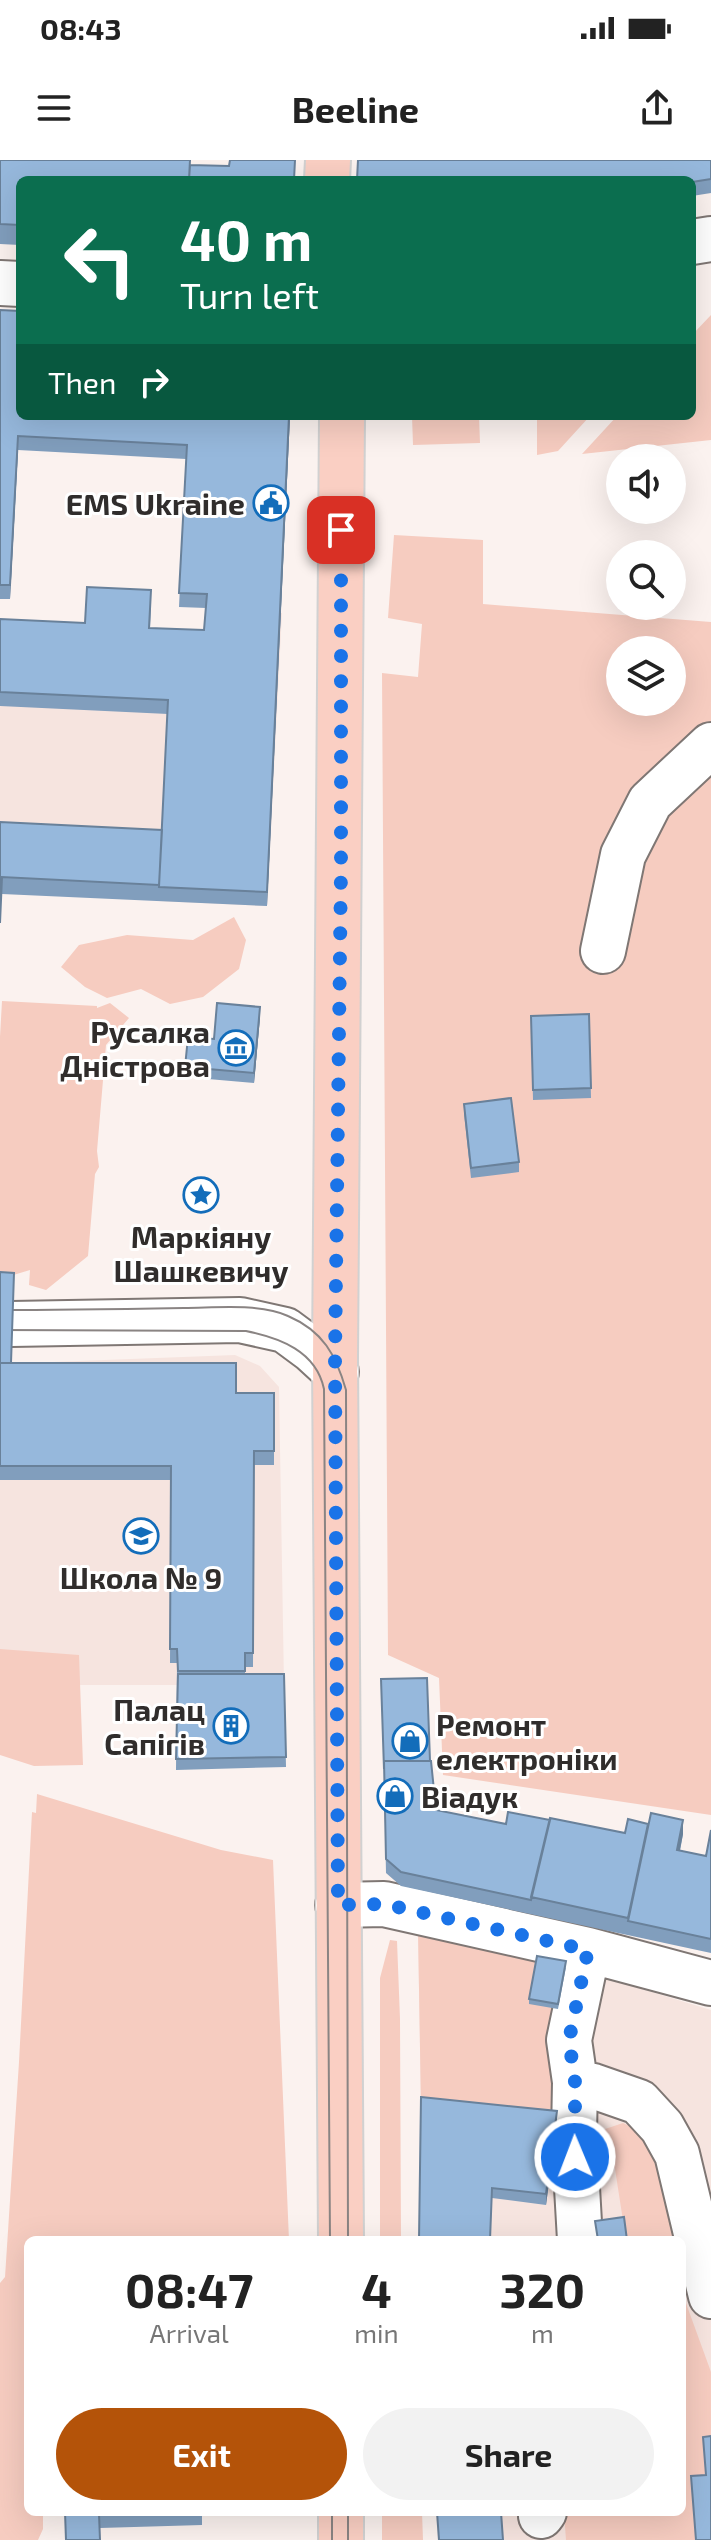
<!DOCTYPE html>
<meta charset="utf-8">
<style>
body{margin:0;font-family:"Exo 2",sans-serif;background:#f2f2f2;color:#222;height:100vh;display:flex;flex-direction:column;font-size:30px;white-space:nowrap}
*{box-sizing:border-box;margin:0}
p{font-size:26px;color:#767676}
.icon{flex:none;width:44px;height:44px;fill:none;stroke:currentColor;stroke-width:2;stroke-linecap:round;stroke-linejoin:round}
.map{position:relative;flex:1;overflow:hidden}
.panel{position:absolute;left:24px;top:2076px;width:662px;height:280px;display:flex;flex-direction:column;background:#fff;border-radius:12px;box-shadow:0 8px 32px #0002}
.panel>*{flex:none}
.guide{position:absolute;left:16px;top:16px;width:680px;height:244px;border-radius:12px;box-shadow:0 8px 32px #0002;background:#0b6e4f;color:#fff;overflow:hidden}
.tools{position:absolute;left:606px;top:284px;display:grid;gap:16px}
.tools a{display:grid;place-items:center;width:80px;height:80px;border-radius:50%;background:#fff;box-shadow:0 8px 32px #0002;font-size:40px}
.pin{position:absolute;display:grid;place-items:center;width:68px;height:68px;color:#fff;margin:-34px;border-radius:16px;box-shadow:0 4px 12px #0006}
.me{position:absolute;width:88px;margin:-44px;rotate:359deg;stroke-linejoin:round;filter:drop-shadow(0 0 6px #0008)}
.turn{display:flex;align-items:center;gap:28px;height:168px;padding:0 32px;font-size:36px}
.turn .icon{width:104px;height:104px;stroke-width:2.5}
.turn b{display:block;font-size:56px;line-height:68px}
.then{display:flex;align-items:center;height:76px;padding:0 32px;background:#0003;gap:16px;font-size:30px}
.eta{display:flex;justify-content:space-evenly;align-items:center;height:136px;text-align:center}
.eta b{font-size:48px;font-weight:700;line-height:56px}
.cta{display:flex;gap:16px;margin-top:auto;padding:16px 32px}
.cta a{flex:1;height:92px;border-radius:48px;background:#b45309;color:#fff;font-size:32px;font-weight:700;line-height:92px;text-align:center}
.cta a+a{background:#f2f2f2;color:#222}
.status{display:flex;justify-content:space-between;align-items:center;height:56px;padding:0 40px;background:#fff;direction:ltr}
.status svg{height:22px;fill:currentColor}
header{display:flex;justify-content:space-between;align-items:center;height:104px;padding:0 32px;background:#fff;font-size:36px;font-weight:700}
.map>svg:first-child{display:block}
</style>
<div class="status"><b>08:43</b><svg viewBox="0 0 49 12"><path d="M0 12V9h3v3zM5 12V6h3v6zM10 12V3h3v9zM15 12V0h3v12zM26 1h20v11H26zM47 4h2v5h-2z"/></svg></div>
<header><svg class="icon" aria-label="menu" viewBox="0 0 24 24"><path d="M4 6h16M4 12h16M4 18h16"/></svg>Beeline<svg class="icon" aria-label="share" viewBox="0 0 24 24"><path d="M12 15V3M7 8l5-5 5 5M5 13v7h14v-7"/></svg></header>
<div class="map">
<svg width="711" height="2380" viewBox="0 0 711 2380">
<rect width="100%" height="100%" fill="#fbf2ef"/>
<path fill="#f6e4df" d="M151,444L149,482L204,484L207,449L282,453L267,746L159,741L0,678V473L85,477Z
M235,1195L260,1206L279,1227L284,1525H0V1204Z
M418,1770L583,1811L711,1850V2380H438L436,2352H682V2080H419L421,1948Z"/>
<path fill="#f6ccc0" fill-rule="evenodd" d="M711,155V280L582,294L617,256H692V175Z
M412,256H479L480,283L413,285Z
M537,256H590L558,291L537,295Z
M394,375L483,380V444L711,462V1655L443,1615L439,1518L388,1495L382,513L418,517L422,464L388,458ZM620,490H672V542H620Z
M234,757L246,780L239,809L203,837L170,844L141,829L107,838L85,827L61,807L79,785L127,775L193,780Z
M2,841L97,846V848L110,843L129,858L106,885L97,991L99,1007L95,1014L88,1096L46,1130L29,1125L30,1110L0,1119V877Z
M0,1489L79,1495L83,1605L34,1606L0,1595Z
M37,1634L221,1690L273,1700L289,2080H28V2352H43V2369L38,2380H0V2123L5,2117L19,1902L32,1652L36,1653Z
M418,1770L537,1802L558,1849L557,1962L421,1948Z
M390,1780L397,1781L400,1859L401,2080H380V1818Z
M623,1963L640,1971L653,1987L677,2080H626L615,2009L610,1998H600L594,1994L596,1984L605,1969Z
M682,2123L683,2135L711,2212V2282L703,2283L706,2321L691,2322L696,2380H566L564,2352H682Z
M382,2352H422L423,2380H382Z"/>
<g fill="none" stroke-linecap="round" stroke-linejoin="round">
<defs>
<path id="minor" d="M692,82L711,79
M0,123L20,124
M603,791L623,695L650,642L711,585
M11,1164L240,1160L285,1170L312,1190L336,1212
M338,1745L384,1744L588,1790L711,1823
M588,1790L569,1880L575,1922L593,1926L639,1942L662,1967L677,1994L711,2136
M575,1922L574,1975L580,2080
M541,2356L544,2352"/>
<path id="major" d="M327,20L328,0
M341,2080L335,1199L342,256
M341,2380V2352"/>
</defs>
<use href="#minor" stroke="#7f7774" stroke-width="48"/>
<use href="#major" stroke="#d1d1d1" stroke-width="48"/>
<use href="#minor" stroke="#fff" stroke-width="44"/>
<use href="#major" stroke="#facfc3" stroke-width="44"/>
<path stroke="#8a8483" stroke-width="2" d="M0,1150C61,1150 123,1149 184,1148C215,1148 260,1143 288,1156C323,1171 336,1195 346,1230L348,2080
M0,1170L246,1171C280,1178 316,1191 324,1229L330,2080
M332,2352V2380
M348,2352V2380"/>
</g>
<path fill="#819ebd" d="M0,0L190,5L295,20H20V85L0,84Z
M711,0V33L692,36V20Z
M0,150L20,256H290L267,746L2,734L0,662L162,670L168,554L0,546V459L85,463L151,444L150,468L204,470L206,448L179,447L186,299L18,290L10,439H0Z
M589,854L591,938L533,940L531,856Z
M260,857L254,923L185,917V907Z
M464,944L519,1002V1012L471,1018L464,954Z
M0,1112L11,1203L236,1233H274V1305H254L253,1507H245V1514H284L286,1607L176,1610L177,1503H170L171,1320H0Z
M430,1601L436,1650L506,1664L550,1660L625,1673L683,1674L680,1691L706,1696L711,1670V1793L401,1726L386,1713L384,1615Z
M566,1807L558,1849L529,1844V1839Z
M557,1962L546,2045L492,2038L419,2080Z
M64,2352H202V2365L100,2368Z"/>
<path fill="#69819a" d="M289,256H290L267,746V732Z
M18,276V290L10,439V425Z
M260,847V857L254,923V913Z
M683,1660V1674L677,1704V1690Z
M557,1951V1962L546,2045V2034Z"/>
<path fill="#96b8dc" stroke="#69819a" stroke-width="2" d="M0,0H190L189,20H20V65L0,64Z
M230,0H295L294,20H189L190,5L229,6Z
M358,0H711V19L692,22V20H357Z
M0,150L20,151V256H289L267,732L159,727L168,540L0,532V459L85,463L87,427L151,430L149,468L204,470L207,434L179,433L187,285L18,276L10,425H0Z
M0,662L162,670L159,725L2,717L0,763Z
M217,843L260,847L254,913L185,907L188,877L214,879Z
M589,854L591,928L533,930L531,856Z
M511,938L519,1002L471,1008L464,944Z
M0,1112L14,1113L11,1203H0Z
M0,1203H236V1233H274V1291H254L253,1493H245V1511H178L177,1489H170L171,1306H0Z
M178,1514H284L286,1597L176,1599Z
M427,1518L430,1601H384V1609L381,1519Z
M384,1601H431L436,1650L506,1664L508,1652L550,1660L531,1740L401,1712L386,1699Z
M651,1653L683,1660L677,1690L706,1696L711,1670V1779L628,1761Z
M550,1658L625,1673L628,1659L648,1664L628,1758L531,1737Z
M537,1796L566,1801L558,1844L529,1839Z
M421,1937L557,1951L546,2034L492,2028L490,2080H419Z
M624,2057L627,2080H598L595,2061Z
M711,2276V2380H696L691,2316L706,2315L703,2277Z
M65,2352H165L99,2354L100,2380H66Z
M437,2352H501L503,2380H439Z"/>
<g fill="none" stroke-linecap="round" stroke-linejoin="round">
<path stroke="#1a73e8" stroke-width="14" stroke-dasharray="0 25.2" d="M341,370V710L335,1199L338,1745L384,1744L588,1790L569,1880L575,1922V1997"/>
</g>
<defs>
<symbol id="civic-ring" viewBox="-11 -11 22 22"><circle r="9.5" fill="#fff" stroke="#136dba" stroke-width="1.5"/><path d="M-.6-6.5H3V-4.5H.6V-3L4-1V1h2V6H-6V1h2V-1L-.6-3ZM-1.2 2.5V6h2.4V2.5Z" fill="#136dba"/></symbol>
<symbol id="museum-ring" viewBox="-11 -11 22 22"><circle r="9.5" fill="#fff" stroke="#136dba" stroke-width="1.5"/><path d="M0-6L6-3V-2H-6V-3ZM-5-1h2V3h-2ZM-1-1h2V3h-2ZM3-1h2V3H3ZM-6 4H6V6H-6Z" fill="#136dba"/></symbol>
<symbol id="sight-ring" viewBox="-11 -11 22 22"><circle r="9.5" fill="#fff" stroke="#136dba" stroke-width="1.5"/><path d="M0-6L1.8-2.2L6-1.7L2.9 1.2L3.7 5.4L0 3.3L-3.7 5.4L-2.9 1.2L-6-1.7L-1.8-2.2Z" fill="#136dba"/></symbol>
<symbol id="school-ring" viewBox="-11 -11 22 22"><circle r="9.5" fill="#fff" stroke="#136dba" stroke-width="1.5"/><path d="M0-5L7-2L0 1L-7-2ZM-4 1L0 2.5L4 1V4Q0 6-4 4Z" fill="#136dba"/></symbol>
<symbol id="building-ring" viewBox="-11 -11 22 22"><circle r="9.5" fill="#fff" stroke="#136dba" stroke-width="1.5"/><path d="M-4-6H4V6H1V3H-1V6H-4ZM-2.5-4.3h1.7v1.8h-1.7ZM.8-4.3h1.7v1.8H.8ZM-2.5-1h1.7V.8h-1.7ZM.8-1h1.7V.8H.8Z" fill="#136dba"/></symbol>
<symbol id="shop-ring" viewBox="-11 -11 22 22"><circle r="9.5" fill="#fff" stroke="#136dba" stroke-width="1.5"/><path d="M-5-2.5h2.3a2.7 3.5 0 0 1 5.4 0H5L5.5 6h-11ZM-1.5-2.5h3a1.5 2.3 0 0 0-3 0Z" fill="#136dba"/></symbol>
</defs>
<g fill-rule="evenodd">
<use href="#civic-ring" x="251" y="323" width="40" height="40"/>
<use href="#museum-ring" x="216" y="868" width="40" height="40"/>
<use href="#sight-ring" x="181" y="1015" width="40" height="40"/>
<use href="#school-ring" x="121" y="1356" width="40" height="40"/>
<use href="#building-ring" x="211" y="1546" width="40" height="40"/>
<use href="#shop-ring" x="390" y="1561" width="40" height="40"/>
<use href="#shop-ring" x="375" y="1616" width="40" height="40"/>
</g>
<g text-anchor="middle" dominant-baseline="central" stroke-width="6" stroke-linejoin="round" paint-order="stroke">
<g font-size="30" font-weight="bold" fill="#302d2c" stroke="#fff" text-anchor="end">
<text x="245" y="343">EMS Ukraine</text>
<text x="210" y="871">Русалка<tspan x="210" dy="34">Дністрова</tspan></text>
<text x="201" y="1076" text-anchor="middle">Маркіяну<tspan x="201" dy="34">Шашкевичу</tspan></text>
<text x="141" y="1417" text-anchor="middle">Школа № 9</text>
<text x="205" y="1549">Палац<tspan x="205" dy="34">Сапігів</tspan></text>
<text x="436" y="1564" text-anchor="start">Ремонт<tspan x="436" dy="34">електроніки</tspan></text>
<text x="421" y="1636" text-anchor="start">Віадук</text>
</g>
</g>
</svg>
<div class="tools">
<a><svg class="icon" aria-label="sound" viewBox="0 0 24 24"><path d="M4 9h4l5-4v14l-5-4H4zM17 9q2 3 0 6"/></svg></a>
<a><svg class="icon" aria-label="search" viewBox="0 0 24 24"><circle cx="10" cy="10" r="6"/><path d="M15 15l6 6"/></svg></a>
<a><svg class="icon" aria-label="layers" viewBox="0 0 24 24"><path d="M12 4l9 5-9 5-9-5zM3 14l9 5 9-5"/></svg></a>
</div>
<div class="pin" style="left:341px;top:370px;background:#d93025"><svg class="icon" aria-label="arrive" viewBox="0 0 24 24"><path d="M6 21V4h12l-3 4 3 4H6"/></svg></div>
<svg class="me" style="left:575px;top:1997px" viewBox="-20 -20 40 40"><circle r="17" fill="#1a73e8" stroke="#fff" stroke-width="3"/><path d="M0-11L8 9 0 5-8 9z" fill="#fff"/></svg>
<div class="guide">
<div class="turn"><svg class="icon" aria-label="left" viewBox="0 0 24 24"><path d="M17 20v-9H6M10 6l-5 5 5 5"/></svg><div><b>40 m</b>Turn left</div></div>
<div class="then">Then<svg class="icon" aria-label="right" viewBox="0 0 24 24"><path d="M7 20v-9h11M14 6l5 5-5 5"/></svg></div>
</div>
<section class="panel">
<div class="eta">
<div><b>08:47</b><p>Arrival</p></div>
<div><b>4</b><p>min</p></div>
<div><b>320</b><p>m</p></div>
</div>
<div class="cta"><a>Exit</a><a>Share</a></div>
</section>
</div>
